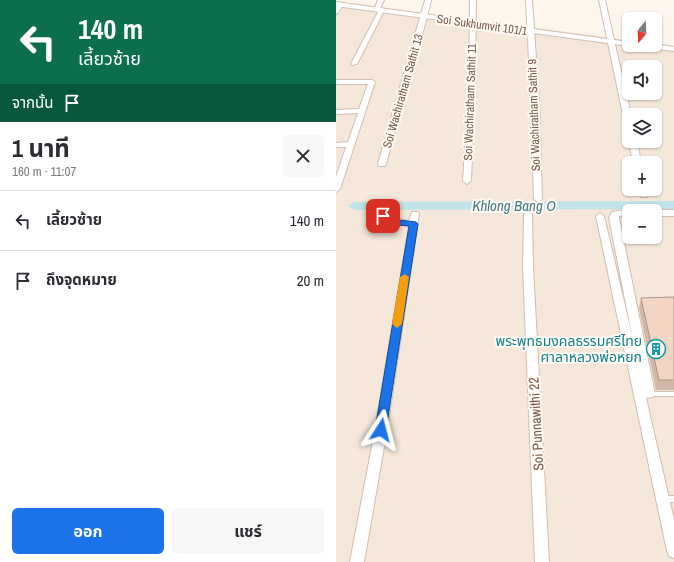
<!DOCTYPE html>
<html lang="th">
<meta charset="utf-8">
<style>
body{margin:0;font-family:"Archivo Narrow","Noto Sans Thai",sans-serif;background:#f7f7f7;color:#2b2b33;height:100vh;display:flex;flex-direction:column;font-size:15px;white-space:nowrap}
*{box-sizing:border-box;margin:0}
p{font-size:13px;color:#7c7c81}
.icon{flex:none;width:22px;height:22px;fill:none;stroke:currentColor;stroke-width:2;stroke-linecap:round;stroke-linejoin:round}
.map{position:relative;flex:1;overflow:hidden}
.side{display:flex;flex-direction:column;background:#fff;width:336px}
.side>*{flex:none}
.guide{background:#0b6e4f;color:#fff;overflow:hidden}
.needle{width:26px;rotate:198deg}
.fabs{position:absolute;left:286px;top:12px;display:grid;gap:8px}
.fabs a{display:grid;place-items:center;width:40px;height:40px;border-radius:6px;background:#fff;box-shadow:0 1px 3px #0004;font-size:20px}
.pin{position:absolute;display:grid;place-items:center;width:34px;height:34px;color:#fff;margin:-17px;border-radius:8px;box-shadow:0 2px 6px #0006}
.me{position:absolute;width:44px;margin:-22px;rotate:9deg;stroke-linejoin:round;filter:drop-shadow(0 0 3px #0008)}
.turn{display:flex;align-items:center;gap:14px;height:84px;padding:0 12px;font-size:18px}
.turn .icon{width:52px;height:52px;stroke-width:2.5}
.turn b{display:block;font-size:28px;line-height:34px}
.then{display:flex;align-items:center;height:38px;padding:0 12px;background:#0003;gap:8px;font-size:15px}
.round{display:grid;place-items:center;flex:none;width:42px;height:42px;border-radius:6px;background:#f7f7f7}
.headline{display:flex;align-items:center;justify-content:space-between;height:68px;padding:0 12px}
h1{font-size:24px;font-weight:700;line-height:30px}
.cta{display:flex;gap:8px;margin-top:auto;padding:8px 12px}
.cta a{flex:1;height:46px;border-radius:6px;background:#1a73e8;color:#fff;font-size:16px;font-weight:700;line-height:46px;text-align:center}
.cta a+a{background:#f7f7f7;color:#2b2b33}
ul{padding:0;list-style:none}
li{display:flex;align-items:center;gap:12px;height:60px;padding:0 12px;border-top:1px solid #e1e1e2}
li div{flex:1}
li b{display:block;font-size:15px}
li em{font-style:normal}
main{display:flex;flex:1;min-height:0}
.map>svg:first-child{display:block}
</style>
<main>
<section class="side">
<div class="guide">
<div class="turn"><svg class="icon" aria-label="left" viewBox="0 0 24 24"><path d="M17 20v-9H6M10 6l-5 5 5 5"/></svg><div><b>140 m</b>เลี้ยวซ้าย</div></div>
<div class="then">จากนั้น<svg class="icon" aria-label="arrive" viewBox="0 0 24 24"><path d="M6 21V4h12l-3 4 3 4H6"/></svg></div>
</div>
<div class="headline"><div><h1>1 นาที</h1><p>160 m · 11:07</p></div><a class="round"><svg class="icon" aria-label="close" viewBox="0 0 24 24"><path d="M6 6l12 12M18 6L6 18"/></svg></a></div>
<ul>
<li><svg class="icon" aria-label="left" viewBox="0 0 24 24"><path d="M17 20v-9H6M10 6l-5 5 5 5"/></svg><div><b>เลี้ยวซ้าย</b></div><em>140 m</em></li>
<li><svg class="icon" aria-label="arrive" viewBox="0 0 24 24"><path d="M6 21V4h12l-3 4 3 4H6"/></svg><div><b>ถึงจุดหมาย</b></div><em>20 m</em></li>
</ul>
<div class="cta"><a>ออก</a><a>แชร์</a></div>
</section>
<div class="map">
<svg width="338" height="562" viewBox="0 0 338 562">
<rect width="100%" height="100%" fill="#fdf6ec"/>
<path fill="#f5e8da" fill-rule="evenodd" d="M0,2L293,40V45H319V43L338,46V562H0ZM293,67H319V93H293ZM293,115H319V141H293ZM293,163H319V189H293ZM293,211H319V237H293Z"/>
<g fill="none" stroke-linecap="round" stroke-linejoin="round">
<path fill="#bfe3e8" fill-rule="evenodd" d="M338,201V209L19,210L15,208L13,206L15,204L19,202Z"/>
<defs>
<path id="service" d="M311,392H338V396H311L310,394Z
M327,496H338V502H327L325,501L324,499L325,497Z"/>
<path id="minor" d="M42,0H48L44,9L48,11L21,64L16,65L15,64L42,12L38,10Z
M89,0H95L91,17L50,164L49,166H43L42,164Z
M134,0H140L139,87L135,181L131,184L127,181L133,87Z
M190,0H196L203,102L206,199L202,202L198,199L195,102Z
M263,0H269L295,115H293V126L289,124Z
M2,4L7,5L2,13L0,14V7Z
M0,80H36L39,82L4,189L0,192V177L10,147H0V143L12,142L22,113L0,114V110L23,109L32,84H0Z
M293,141H301L305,163H297Z
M303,189H311L312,195L311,197H305Z
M293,209L297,211H293V215L283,216V218L319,394L317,397L310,398L338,520V558L333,556L331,551L260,216L264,213L268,216L297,340L273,218L276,212Z
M319,210H338V216H319V211H316Z
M41,211L57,218L73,221L76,212H82L83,214L51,430L28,562H14L39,430L73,226L52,223L38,216L37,214L38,212Z
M192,211L196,214L197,267L213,562H199L187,267L188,214Z"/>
<path id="tertiary" d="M0,2L293,42V45H296L293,46L0,6Z
M319,44L338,47V51L304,47L300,45Z"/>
</defs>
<use href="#service" stroke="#d1beb0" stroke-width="2"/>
<use href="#minor" stroke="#d1beb0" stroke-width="2"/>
<use href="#tertiary" stroke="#d1beb0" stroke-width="2"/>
<use href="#service" fill="#fff" fill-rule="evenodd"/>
<use href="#minor" fill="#fff" fill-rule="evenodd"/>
<use href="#tertiary" fill="#fff" fill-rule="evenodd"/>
</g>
<path fill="#d1b7a8" d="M338,297V390H320L303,308L305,298Z"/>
<path fill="#f3d5c3" stroke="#aa9588" d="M338,297V380H323L305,298Z"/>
<path fill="#1a73e8" stroke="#114b97" d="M47,214L63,220L80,222L82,224L50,430L49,434L45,435L41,434L39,430L73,226L62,225L44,218V215Z"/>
<path fill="#f59e0b" d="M69,274L73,277L66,324L61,328L56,324L64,277Z"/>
<defs>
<symbol id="building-ring" viewBox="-11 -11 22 22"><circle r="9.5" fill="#fffaf3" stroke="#0f9aa8" stroke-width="1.5"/><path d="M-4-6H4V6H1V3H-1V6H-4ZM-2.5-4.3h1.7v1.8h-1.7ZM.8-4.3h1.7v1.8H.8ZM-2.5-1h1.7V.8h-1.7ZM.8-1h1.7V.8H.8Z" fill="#0f9aa8"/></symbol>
</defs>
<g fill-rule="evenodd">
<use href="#building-ring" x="309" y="338" width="22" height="22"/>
</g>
<g text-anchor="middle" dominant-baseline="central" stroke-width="4" stroke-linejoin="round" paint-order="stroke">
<g font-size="12" fill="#7a5c4d" stroke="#fffaf3">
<text transform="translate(146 25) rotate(8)">Soi Sukhumvit 101/1</text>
<text transform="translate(67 91) rotate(-74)">Soi Wachiratham Sathit 13</text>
<text transform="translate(134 102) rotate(-88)">Soi Wachiratham Sathit 11</text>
<text transform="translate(198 115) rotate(-92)">Soi Wachiratham Sathit 9</text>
</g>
<g font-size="14" fill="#0d838f" stroke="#fffaf3" text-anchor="end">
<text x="306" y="341">พระพุทธมงคลธรรมศรีไทย<tspan x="306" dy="16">ศาลาหลวงพ่อหยก</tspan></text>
</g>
<g font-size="14" fill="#7a5c4d" stroke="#fffaf3">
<text transform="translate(200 424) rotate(-93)">Soi Punnawithi 22</text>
</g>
<g font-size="15" font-style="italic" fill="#437c86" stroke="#fffaf3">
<text x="178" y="205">Khlong Bang O</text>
</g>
</g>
</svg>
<div class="fabs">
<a><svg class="needle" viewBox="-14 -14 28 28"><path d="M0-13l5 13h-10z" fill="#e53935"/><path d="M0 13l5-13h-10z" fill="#7c7c81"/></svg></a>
<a><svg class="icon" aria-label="sound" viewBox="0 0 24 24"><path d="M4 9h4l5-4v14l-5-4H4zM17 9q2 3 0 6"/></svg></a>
<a><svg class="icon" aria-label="layers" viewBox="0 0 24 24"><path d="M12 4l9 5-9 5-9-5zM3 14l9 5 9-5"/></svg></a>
<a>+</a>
<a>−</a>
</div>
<div class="pin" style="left:47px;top:216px;background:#d93025"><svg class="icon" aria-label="arrive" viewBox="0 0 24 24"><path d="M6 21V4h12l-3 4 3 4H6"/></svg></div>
<svg class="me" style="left:45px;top:430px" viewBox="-20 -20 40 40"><path d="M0-17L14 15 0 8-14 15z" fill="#1a73e8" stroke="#fff" stroke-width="4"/></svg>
</div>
</main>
